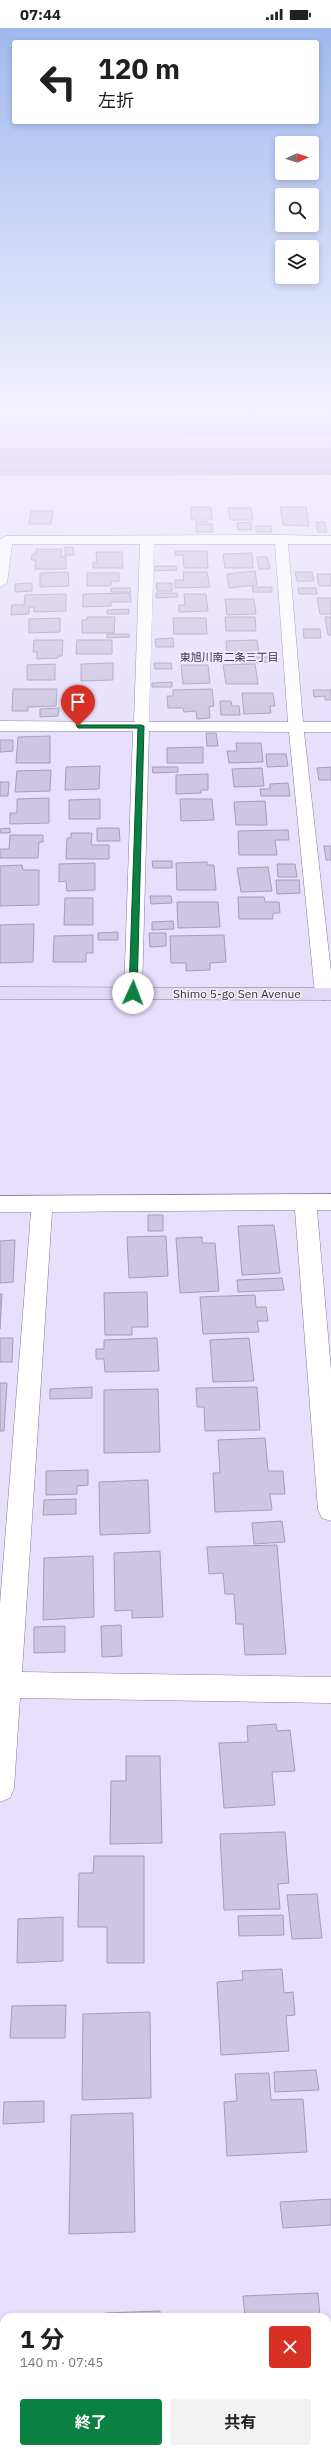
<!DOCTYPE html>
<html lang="ja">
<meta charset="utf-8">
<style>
body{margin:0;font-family:"IBM Plex Sans","Noto Sans JP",sans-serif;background:#f2f2f2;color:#202124;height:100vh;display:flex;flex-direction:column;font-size:15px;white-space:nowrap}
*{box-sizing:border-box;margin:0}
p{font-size:13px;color:#757577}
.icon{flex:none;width:22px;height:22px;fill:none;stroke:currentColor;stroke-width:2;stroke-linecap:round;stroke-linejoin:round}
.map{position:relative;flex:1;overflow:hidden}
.side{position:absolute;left:0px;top:2285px;width:331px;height:140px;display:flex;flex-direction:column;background:#fff;border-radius:12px 12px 0 0;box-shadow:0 2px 6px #0003}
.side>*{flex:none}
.top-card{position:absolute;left:12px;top:12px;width:307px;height:84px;border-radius:4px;box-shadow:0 2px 6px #0003;background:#fff;color:#202124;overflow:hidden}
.needle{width:26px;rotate:86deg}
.tools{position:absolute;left:275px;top:108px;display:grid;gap:8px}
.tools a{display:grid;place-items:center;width:44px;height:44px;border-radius:4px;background:#fff;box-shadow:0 2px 6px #0003;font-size:20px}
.pin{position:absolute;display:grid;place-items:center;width:34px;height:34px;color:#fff;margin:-41px -17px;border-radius:50% 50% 50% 0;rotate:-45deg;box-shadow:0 0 4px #0007}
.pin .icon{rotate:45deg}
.me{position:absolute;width:44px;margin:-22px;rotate:2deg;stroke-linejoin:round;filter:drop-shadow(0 0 3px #0008)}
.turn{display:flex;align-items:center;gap:14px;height:84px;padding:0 20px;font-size:18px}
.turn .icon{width:52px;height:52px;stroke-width:2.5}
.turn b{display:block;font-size:28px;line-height:34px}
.round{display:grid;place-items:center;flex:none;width:42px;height:42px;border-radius:4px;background:#f2f2f2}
.head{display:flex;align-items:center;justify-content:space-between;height:68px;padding:0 20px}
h1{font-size:24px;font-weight:700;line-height:30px}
.button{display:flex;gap:8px;margin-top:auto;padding:8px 20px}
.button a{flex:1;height:46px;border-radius:4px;background:#0b8043;color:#fff;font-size:16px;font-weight:700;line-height:46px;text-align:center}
.button a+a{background:#f2f2f2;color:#202124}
.status{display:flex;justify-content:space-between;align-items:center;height:28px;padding:0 20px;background:#fff;direction:ltr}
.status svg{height:11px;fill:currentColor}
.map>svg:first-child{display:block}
</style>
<div class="status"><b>07:44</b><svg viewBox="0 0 49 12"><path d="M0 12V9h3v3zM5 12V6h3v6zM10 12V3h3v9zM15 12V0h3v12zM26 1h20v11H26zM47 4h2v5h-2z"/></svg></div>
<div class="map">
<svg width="331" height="2425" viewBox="0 0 331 2425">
<rect width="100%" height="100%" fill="#e7dffc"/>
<path fill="#baa4e8" d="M0,381H331V447L0,448Z"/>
<path fill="#d2c1f8" d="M331,408V419H0V409Z"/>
<path fill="#cdc5e1" stroke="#a59cb8" d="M191,479H211L212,491H207V494H196L195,491H191Z
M280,479H306L309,498L283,497Z
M228,480H251L253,492H230Z
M31,483H53L51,496H29Z
M251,494L252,502H238L237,495Z
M316,494H325L327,504H318Z
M196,496H212L213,504H196Z
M256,498H271L272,504H256Z
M65,519H73L74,527H65Z
M36,521H62L61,529L66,528V541H35L36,532H31L32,526H36Z
M175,523H207L208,540H184L183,527H175Z
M96,524H122L123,540H93V534H97Z
M252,525L253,540H225L223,526Z
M257,529H267L270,541H259Z
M155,538H176L177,542L155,543Z
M255,543L257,557L229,560L227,546Z
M68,544L69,558L40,559V545Z
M183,544H207L210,559L175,560V552H184Z
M295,544H312L314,553H297Z
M87,545H119V553H111V558H87Z
M317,546H331V558H319Z
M32,555V563L15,564V556Z
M156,555H172V563H157Z
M252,559H272V564H253Z
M111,560H130L131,564H111Z
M298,560H316L317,566H299Z
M130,565L131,574H111V578L83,579V566Z
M156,565H177L178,569L156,570Z
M66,566V583L34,584V579H29V586L11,587L12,577H24L25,567Z
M184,566H206L208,583L179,584V577H185Z
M317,570H331V586H320Z
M225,571H254L256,586L227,587Z
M129,581V586H107V582Z
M87,589H115L114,605H82V592H87Z
M225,589H255L256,603H226Z
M325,589H331V607H328Z
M60,590V604L29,605V591Z
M173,590H206L207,606H174Z
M303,601H320L321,610H304Z
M107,606H129L130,609L107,610Z
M173,610L174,619H156L155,611Z
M34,612H63L62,628H58V630L37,631V624H33Z
M77,612H112V626H76Z
M257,612L259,625L227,626L226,613Z
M241,629H277L278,634L241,635Z
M113,635V652L81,653V636Z
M154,635H171L172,641H155Z
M55,636V652H27V637Z
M255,636L258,656H226L223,637Z
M181,637H208L210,655L183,656Z
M172,654V659H152V655Z
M13,661H57L56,678L28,679V683H12Z
M212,661L214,678L209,679L210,690L197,691L196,683L184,684L183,680H168L167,668H173V662Z
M313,662H331V672H325V668L314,669Z
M242,665H273L275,678H270L271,685L244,686Z
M220,673H231L232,678H239L240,687H221Z
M59,680L58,688L40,689V681Z
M206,705H216L218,718H207Z
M50,708V735H16L18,709Z
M0,712H13V723L0,724Z
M236,715H261L263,734L229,735L227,723H237Z
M203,719V735H167V720Z
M266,726H286L288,738L267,739Z
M100,738L99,761L65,762L66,739Z
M152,739H178V744L153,745Z
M331,739V752H319L317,740Z
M262,740L264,758L234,759L232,741Z
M51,742L50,763L15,764L17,743Z
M208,746V762H201V765L176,766V747Z
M0,754H9L8,768H0Z
M288,755L290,768H261L260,761H270V756Z
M49,770V795L10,796V785H17V771Z
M100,771V791H69V772Z
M180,771H212L214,792L181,793Z
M265,773L267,797H236L234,774Z
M10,800V805H0V801Z
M97,800H119L120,813H97Z
M288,802L289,812H275L277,827H239L238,803Z
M71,805H92L91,817H109V831H66L67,810H71Z
M10,807H43V814H39L38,830H0V821H9Z
M324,818H331V832H326Z
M152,833H172V840H153Z
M207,834V837H214L216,862H177L176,835Z
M95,835V862L67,863L66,853L59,854V836Z
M277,836H295L297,849H278Z
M22,837L23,842H39V877L0,878V838Z
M268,839L272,863L241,864L237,840Z
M276,852H299L300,865L277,866Z
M150,868H171L172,875L151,876Z
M238,869H264L265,874H279L280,885H273V891H239Z
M65,870H93V897H64Z
M177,874H218L220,899L178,900Z
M173,893L174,901L152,902V894Z
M34,896L33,934L0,935V897Z
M118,904V912H98V905Z
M149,905H166V918L150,919Z
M93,907V925H86V934H53L54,908Z
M224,907L226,934L210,935V942L186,943V935H171L170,908Z
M148,1187H163V1203H148Z
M274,1197L280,1245L242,1247L238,1198Z
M166,1208L168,1248L129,1250L127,1209Z
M202,1209V1215H215L219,1263L180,1265L176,1210Z
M15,1212L13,1254L0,1255V1213Z
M282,1250L284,1262L238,1264L237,1252Z
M147,1264L148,1299H132V1307H105L104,1265Z
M0,1266H2L0,1301Z
M255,1267L256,1279H266L268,1293H257L259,1304L203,1306L200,1269Z
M0,1310H13L12,1334H0Z
M157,1310L159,1343L105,1344L104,1331H96V1321H104V1312Z
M249,1310L254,1353L213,1354L210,1312Z
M0,1355H7L4,1403H0Z
M92,1359V1370L50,1371V1361Z
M257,1359L260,1402L205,1403L204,1379H197L196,1360Z
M158,1361L160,1424L104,1425V1362Z
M265,1410L268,1443H283L285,1466H270L272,1482L215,1484L213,1445H220L218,1412Z
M88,1442V1457L77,1458V1466L46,1467V1443Z
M148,1452L150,1505L100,1507L99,1454Z
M76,1471V1486L43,1487L44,1472Z
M282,1493L285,1514L254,1516L252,1495Z
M277,1517L286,1626L245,1627L243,1596H236L234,1566H225L223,1545L209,1546L207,1519Z
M160,1523L163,1589L132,1590V1582L115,1583L114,1525Z
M93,1528L94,1589L43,1592L44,1530Z
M121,1597L122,1628L102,1629L101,1598Z
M65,1598V1624L34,1625V1599Z
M276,1696L277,1703L290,1702L295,1743L272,1744L275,1777L224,1780L219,1715L248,1714L247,1698Z
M126,1728H160L162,1815L110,1816L111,1753H126Z
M285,1804L289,1855L278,1856L280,1881L224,1882L220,1806Z
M94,1828H144V1935H107V1899H78L79,1845H93Z
M317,1866L322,1910L292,1911L287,1867Z
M283,1887L284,1907L239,1908L238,1888Z
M63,1889V1933L17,1935L18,1891Z
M282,1941L284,1965L293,1964L295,1987L286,1988L289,2023L221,2027L217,1954L243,1952L242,1943Z
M66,1977L65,2010H10L12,1978Z
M150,1984L151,2070L82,2072L83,1986Z
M316,2042L319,2062L275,2064L274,2044Z
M269,2045L271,2072L303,2071L307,2124L227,2128L224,2074L237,2073L235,2046Z
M44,2073V2094L3,2096L4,2074Z
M133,2085L135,2204L69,2206L71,2087Z
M331,2171V2197L283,2200L280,2174Z
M318,2265L320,2289H245L243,2268Z
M160,2283V2289H105V2285Z
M327,2371L331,2425H252V2421H327Z
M3,2390L4,2421H69V2425H2Z
M80,2421H128V2425H80Z"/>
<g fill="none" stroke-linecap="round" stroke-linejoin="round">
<defs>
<path id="street" d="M281,507L331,508V516H288L303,694H331V704H304L331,944V970L324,972L317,970L315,966L289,704L149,703L142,965L140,969L133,971L126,969L124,965L133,703H0V693L134,694L140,516H12L7,555L0,559V511L6,508ZM154,516H275L288,694H149Z
M331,1166V1182H317L331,1342V1493L322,1490L318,1482L295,1182L52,1184L22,1644L331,1649V1675L20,1670L14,1760L10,1770L0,1774V1576L31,1184H0V1168Z"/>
<path id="secondary" d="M0,959L331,960V972L0,971Z"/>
</defs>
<use href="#street" stroke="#847c96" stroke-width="1"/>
<use href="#secondary" stroke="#847c96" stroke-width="1"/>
<path stroke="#9f98ae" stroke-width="1.5" stroke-dasharray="2 2" stroke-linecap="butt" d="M0,385H331
M0,443H331"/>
<use href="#street" fill="#fff" fill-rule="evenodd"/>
<use href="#secondary" fill="#e3d9f4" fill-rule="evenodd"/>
</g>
<linearGradient id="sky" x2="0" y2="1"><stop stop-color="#9fb9ee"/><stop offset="0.53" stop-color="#f4f1fe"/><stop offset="1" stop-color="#f4f1fe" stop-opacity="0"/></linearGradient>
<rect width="331" height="720" fill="url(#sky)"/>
<path fill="#0b8043" stroke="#07532c" d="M76,697H141L144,698L137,965L133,967L129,965L138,700H78Z"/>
<g text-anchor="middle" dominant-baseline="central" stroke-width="3" stroke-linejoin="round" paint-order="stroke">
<g font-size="11" fill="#3f2863" stroke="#f2effb">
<text x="229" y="629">東旭川南二条三丁目</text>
</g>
<g font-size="12" fill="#35313d" stroke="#f2effb">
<text x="237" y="965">Shimo 5-go Sen Avenue</text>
</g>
</g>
</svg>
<div class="tools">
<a><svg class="needle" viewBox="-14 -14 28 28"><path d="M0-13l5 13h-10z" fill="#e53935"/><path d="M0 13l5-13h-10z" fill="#757577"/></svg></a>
<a><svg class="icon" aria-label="search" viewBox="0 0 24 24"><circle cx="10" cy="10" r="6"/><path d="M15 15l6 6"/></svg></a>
<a><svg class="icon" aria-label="layers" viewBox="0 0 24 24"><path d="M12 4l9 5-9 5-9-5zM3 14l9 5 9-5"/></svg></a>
</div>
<div class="pin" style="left:78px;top:698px;background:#d93025"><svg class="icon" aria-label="arrive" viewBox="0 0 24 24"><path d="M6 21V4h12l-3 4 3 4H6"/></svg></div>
<svg class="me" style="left:133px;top:965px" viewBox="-20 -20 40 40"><circle r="19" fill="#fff"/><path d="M0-13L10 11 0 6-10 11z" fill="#0b8043"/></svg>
<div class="top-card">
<div class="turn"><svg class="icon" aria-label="left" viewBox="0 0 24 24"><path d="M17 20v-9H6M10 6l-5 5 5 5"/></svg><div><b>120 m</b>左折</div></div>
</div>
<section class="side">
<div class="head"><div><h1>1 分</h1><p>140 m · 07:45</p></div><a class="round" style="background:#d93025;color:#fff"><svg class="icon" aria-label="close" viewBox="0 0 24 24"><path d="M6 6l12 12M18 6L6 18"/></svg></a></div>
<div class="button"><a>終了</a><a>共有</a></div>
</section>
</div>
